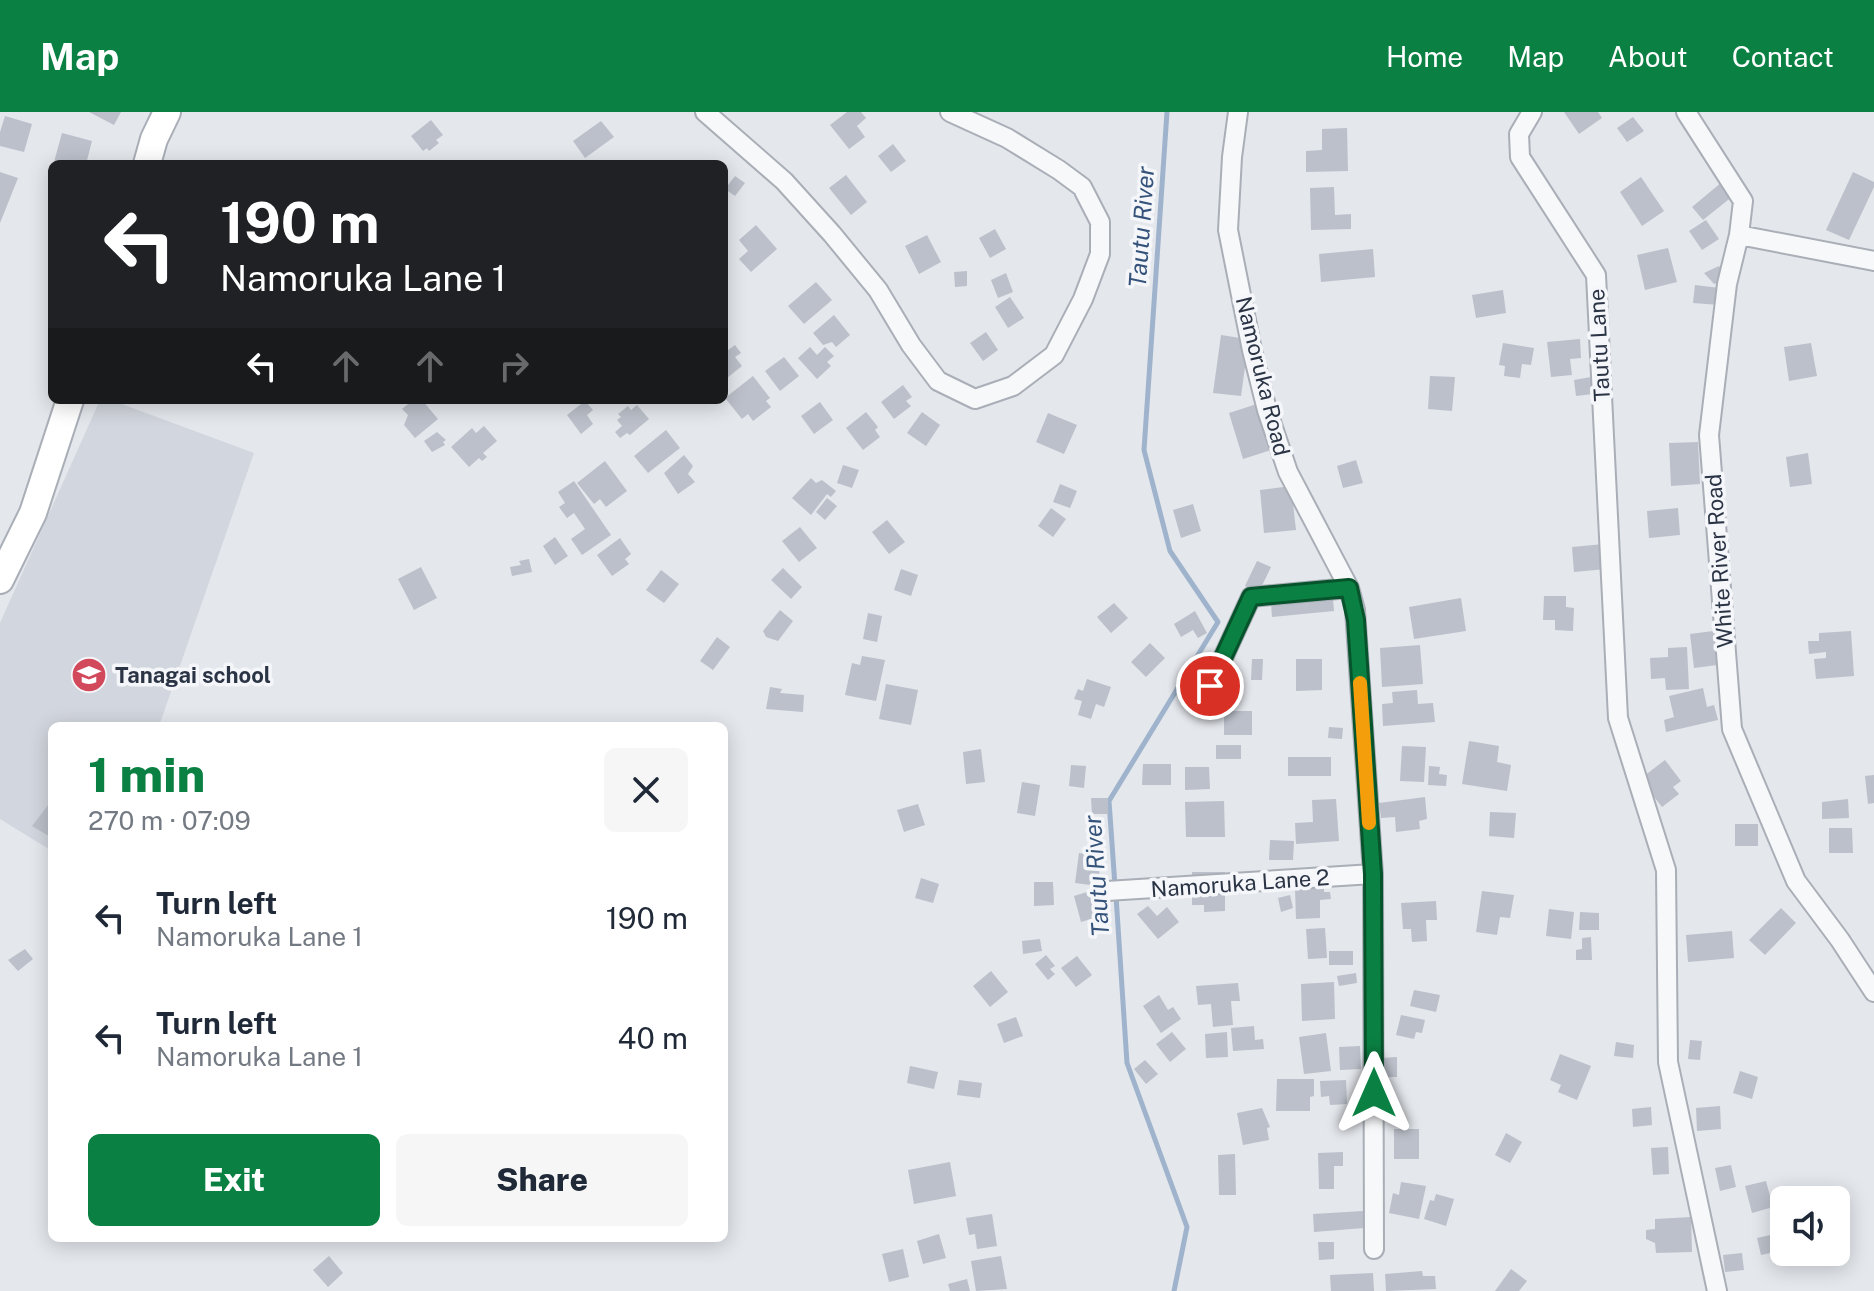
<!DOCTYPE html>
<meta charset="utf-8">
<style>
body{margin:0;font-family:"Public Sans",sans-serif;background:#f6f6f7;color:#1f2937;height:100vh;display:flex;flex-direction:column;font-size:30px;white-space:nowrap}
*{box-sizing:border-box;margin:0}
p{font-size:26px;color:#747a83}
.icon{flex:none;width:44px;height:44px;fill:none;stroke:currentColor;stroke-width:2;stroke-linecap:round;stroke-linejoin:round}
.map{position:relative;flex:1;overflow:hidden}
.panel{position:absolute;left:48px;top:610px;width:680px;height:520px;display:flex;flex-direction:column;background:#fff;border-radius:12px;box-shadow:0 4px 20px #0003}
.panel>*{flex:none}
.hud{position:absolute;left:48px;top:48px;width:680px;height:244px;border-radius:12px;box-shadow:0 4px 20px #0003;background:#202124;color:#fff;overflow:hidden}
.controls{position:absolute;left:1770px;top:1074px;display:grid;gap:16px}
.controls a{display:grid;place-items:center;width:80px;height:80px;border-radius:12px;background:#fff;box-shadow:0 4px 20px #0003;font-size:40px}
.pin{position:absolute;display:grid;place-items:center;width:68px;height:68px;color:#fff;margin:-34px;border:4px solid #fff;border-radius:50%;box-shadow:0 2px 8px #0007}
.me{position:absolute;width:88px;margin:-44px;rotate:0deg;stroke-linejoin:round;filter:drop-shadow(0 0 6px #0008)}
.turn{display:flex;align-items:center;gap:28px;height:168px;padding:0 40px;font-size:36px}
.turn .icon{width:104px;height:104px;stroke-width:2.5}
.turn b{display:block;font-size:56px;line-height:68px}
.lanes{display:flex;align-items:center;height:76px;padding:0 40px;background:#0003;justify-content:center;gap:40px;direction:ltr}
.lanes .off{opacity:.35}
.round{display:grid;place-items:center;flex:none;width:84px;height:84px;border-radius:12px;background:#f6f6f7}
.head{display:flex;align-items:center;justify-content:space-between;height:136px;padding:0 40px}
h1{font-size:48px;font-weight:800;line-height:60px;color:#0b8043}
.primary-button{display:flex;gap:16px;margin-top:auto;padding:16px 40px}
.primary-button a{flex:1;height:92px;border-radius:12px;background:#0b8043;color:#fff;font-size:32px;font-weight:800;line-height:92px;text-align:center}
.primary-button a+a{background:#f6f6f7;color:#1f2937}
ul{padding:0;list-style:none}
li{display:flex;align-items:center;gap:24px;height:120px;padding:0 40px}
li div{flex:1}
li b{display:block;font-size:30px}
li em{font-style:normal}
header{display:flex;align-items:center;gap:48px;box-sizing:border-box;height:112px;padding:0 40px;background:#0b8043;color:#fff}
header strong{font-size:38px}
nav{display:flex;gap:44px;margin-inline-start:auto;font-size:28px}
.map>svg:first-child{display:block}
</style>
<header>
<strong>Map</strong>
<nav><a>Home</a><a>Map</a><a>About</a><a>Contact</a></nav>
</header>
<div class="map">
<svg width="1874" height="1179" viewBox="0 0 1874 1179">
<rect width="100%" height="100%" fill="#e4e7ec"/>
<path fill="#d2d6de" d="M100,288H111L254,341L159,614H52V739L0,707V511Z"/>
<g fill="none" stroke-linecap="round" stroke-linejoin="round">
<path stroke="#9fb4cc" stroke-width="5" d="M1115,774L1109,689L1218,510L1170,439L1144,338L1167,0
M1116,784L1127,951L1187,1115L1174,1179"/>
</g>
<path fill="#bbc0ca" d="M89,0H121L114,13Z
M847,0H861L866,6L857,14L865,25L849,37L830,13Z
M1564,0H1598L1602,6L1579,22Z
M5,4L32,12L24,40L0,34V20Z
M1633,5L1644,19L1627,30L1617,16Z
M431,8L443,23L436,28L439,31L429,39L427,36L423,39L411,24Z
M601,9L614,25L585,46L573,29Z
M1347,16L1348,59L1306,60V39L1322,38V17Z
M62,21L92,29L86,52L54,50Z
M893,32L906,49L891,60L878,44Z
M0,60L18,66L0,111Z
M1853,60L1874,70V75L1849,128L1826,118Z
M846,63L867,90L851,103L829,76Z
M735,64L745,71L735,84L725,77Z
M1641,65L1664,99L1642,114L1620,80Z
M1722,70L1733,84L1703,108L1692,95Z
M1334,75L1335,103L1351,102V117L1311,118L1310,76Z
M1706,108L1719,127L1702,138L1689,119Z
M756,113L777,137L751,160L739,147L748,139L739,128Z
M995,117L1006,137L990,146L979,126Z
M927,123L941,150L919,162L905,134Z
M1668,136L1677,170L1645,178L1637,143Z
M1373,137L1375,165L1321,170L1319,142Z
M1719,154L1726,167L1714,172L1704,161Z
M967,159V174L955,175L954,160Z
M1006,161L1013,180L998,186L991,168Z
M816,170L832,188L804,212L788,194Z
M1695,173L1720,176L1719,193L1693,191Z
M1503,178L1506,201L1476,206L1472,183Z
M1010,185L1024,206L1008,216L995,195Z
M834,203L850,223L836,235L832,230L823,233L813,221Z
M986,220L998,238L983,249L970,231Z
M1221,223L1260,229L1257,257L1245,255L1241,284L1213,281Z
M1580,227L1581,246L1570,247L1572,263L1551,265L1547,230Z
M1503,231L1534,236L1531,253L1522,252L1520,266L1504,264L1505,254L1499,253Z
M1811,231L1817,264L1789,269L1784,235Z
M735,233L741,241L735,245L742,254L727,266L724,261V241Z
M810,235L817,243L825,235L834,244L827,250L831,254L817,267L798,246Z
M784,245L799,264L780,279L765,259Z
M753,264L770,286L766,289L771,295L753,309L748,302L742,307L725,286Z
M1430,264L1455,265L1452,299L1428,297Z
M1591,265L1593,282L1576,284L1574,268Z
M903,273L912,285L906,289L911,294L894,307L881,290Z
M413,288H422L438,307L415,326L404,313L408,303L402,297Z
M585,289L593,298L587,303L593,312L581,322L567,303Z
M820,290L833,308L814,322L801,304Z
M1260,291L1274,337L1243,347L1229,301Z
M637,293L649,307L630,323L627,321L620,326L615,320L622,314L617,308L621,305L618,302L628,294L631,298Z
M866,300L878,315L875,318L880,325L863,338L846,316Z
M922,300L940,313L926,334L907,321Z
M1048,301L1077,313L1064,342L1036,330Z
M484,314L497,329L483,341L487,345L482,349L479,346L469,355L451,335L472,316L476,321Z
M666,318L680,336L648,361L634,344Z
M437,320L446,328L443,330L445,333L432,340L424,329Z
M1698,330L1700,372L1671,374L1669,331Z
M1808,341L1812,372L1790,375L1786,345Z
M684,343L693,354L688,362L695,370L678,382L664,361Z
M1356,348L1363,371L1343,376L1337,354Z
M605,349L627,379L606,395L600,387L594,392L577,371Z
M843,353L859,358L852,376L837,371Z
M811,366L816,371L822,368L836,379L831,385L827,382L811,403L792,386Z
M574,369L611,423L582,443L571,427L585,417L574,401L567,406L559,395L565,391L558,380Z
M1060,372L1077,379L1070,396L1053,390Z
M1291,374L1296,418L1264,421L1260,378Z
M827,386L837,394L825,408L816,400Z
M1193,392L1201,419L1181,426L1173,398Z
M1051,396L1066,407L1053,425L1038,414Z
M1678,396L1680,423L1649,426L1647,399Z
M887,408L905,430L889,442L872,420Z
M800,415L817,436L799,450L782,429Z
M555,425L568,444L555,453L543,434Z
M620,426L631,442L625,447L629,452L612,464L597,443Z
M1604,432L1606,457L1574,460L1572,435Z
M529,447L532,460L512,464L510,455L521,453L519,449Z
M1257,449L1271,455L1259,480L1245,474Z
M421,455L437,486L414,498L398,467Z
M783,456L802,475L791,487L771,468Z
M901,457L918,463L911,484L894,478Z
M661,458L679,472L664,491L646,478Z
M1321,475L1322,488H1333L1334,499L1272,505L1270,479Z
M1544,484H1566V495L1574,496L1573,519L1555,518V508H1543Z
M1461,486L1466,519L1414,527L1409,495Z
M1114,491L1128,506L1111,521L1097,505Z
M780,498L793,509L778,529L766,525L763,519Z
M1195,499L1207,521L1198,526L1193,518L1181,525L1174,512Z
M868,501L882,504L877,530L863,527Z
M1721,518L1725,552L1694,556L1690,522Z
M1851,519L1854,564L1816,567L1814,547L1826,546V540L1809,542L1808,529H1819V521Z
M717,525L730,535L713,558L700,549Z
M1150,531L1165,546L1146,565L1131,550Z
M1420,533L1423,572L1382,575L1380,536Z
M1687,535L1689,577L1666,578L1665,566L1651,567L1650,546L1668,545V536Z
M862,544L885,548L876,589L845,583L852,551L860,553Z
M1252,547H1263L1262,568H1251Z
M1296,547H1322V578L1296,579Z
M1087,567L1111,575L1104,595L1096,592L1091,607L1078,603L1082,589L1074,587L1078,577L1083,579Z
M886,572L918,578L911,613L879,607Z
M770,575L782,577L780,581L804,583L803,600L766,597Z
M1703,576L1707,595L1714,593L1718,608L1666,620L1664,608L1674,605L1669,584Z
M1417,578L1418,592L1433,591L1435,610L1383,614L1382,592L1393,591L1392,580Z
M1224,599H1252V623H1224Z
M1329,615L1343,616L1342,627L1328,626Z
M1469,629L1499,634L1497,650L1511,653L1507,679L1462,672Z
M1216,633H1241V647H1216Z
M1402,634L1426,635L1424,670L1400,669Z
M981,637L985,670L966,672L963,640Z
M1288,645H1331V664H1288Z
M1665,648L1681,669L1673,675L1679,682L1662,695L1640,667Z
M1143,652H1171V673H1142Z
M1071,653L1086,654L1084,676L1069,674Z
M1429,654L1440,655L1439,662L1447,663L1446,674L1428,673Z
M1185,655H1209L1210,677L1185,678Z
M1874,663V691L1868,692L1865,664Z
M1022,670L1040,673L1035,704L1017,701Z
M1425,685L1427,707L1419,709L1420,717L1396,720L1395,705L1381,706L1379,691Z
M1091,686H1108V702H1092Z
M1336,687L1339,729L1296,732L1295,711L1313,710L1312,688Z
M1848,687L1849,706L1822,707V690Z
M52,688V726L32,714Z
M1224,689L1225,725H1186L1185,690Z
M918,692L925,713L904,720L897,698Z
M1490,700L1516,701L1514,726L1489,724Z
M1735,712H1758V734H1735Z
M1829,716H1852L1853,741H1829Z
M1270,728L1294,729L1293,748H1269Z
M1079,741L1101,744L1098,774L1075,771Z
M1192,760H1225V799L1204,800V793H1192Z
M921,766L939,772L933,791L915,786Z
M1034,770H1053L1054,793L1034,794Z
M1324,774V780H1330L1331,787L1320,788V806L1296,807L1295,776Z
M1097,777L1104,803L1081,810L1074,784Z
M1482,779L1514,783L1510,806L1500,805L1497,823L1476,820Z
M1290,783L1293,796L1281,800L1278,786Z
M1436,789L1437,808H1426L1427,829L1412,830L1411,817H1403L1401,791Z
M1148,794L1157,804L1167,795L1179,810L1158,827L1137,802Z
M1781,796L1796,811L1765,843L1749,828Z
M1549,797L1574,800L1571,827L1546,824Z
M1580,800L1599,801V818H1579Z
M1325,816L1327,846L1308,847L1306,817Z
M1732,819L1734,846L1688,850L1686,823Z
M1591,825L1592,848H1576V838L1582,837V826Z
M1040,827L1042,839L1023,842L1022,829Z
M25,837L33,847L18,859L8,848Z
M1329,839H1353V853H1329Z
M1046,843L1055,854L1050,857L1055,862L1048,868L1035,852Z
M1077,844L1092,863L1076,875L1061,856Z
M991,859L1008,880L990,895L973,874Z
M1356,861L1357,871L1339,874L1337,864Z
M1334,870L1335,907L1302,909L1301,872Z
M1238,871L1240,889H1231L1233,913L1213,915L1211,892L1198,893L1196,874Z
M1414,878L1440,883L1436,900L1410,894Z
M1159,883L1168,898L1173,895L1181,907L1161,921L1143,894Z
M1401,903L1425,908L1422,921L1416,920L1414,927L1396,923Z
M1016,905L1023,924L1004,931L997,912Z
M1254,914L1255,928L1263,927L1264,937L1233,939L1231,916Z
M1172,920L1186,937L1170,950L1156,932Z
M1227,920L1228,945L1206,946L1205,922Z
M1326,921L1331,959L1304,962L1299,925Z
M1690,928L1702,929L1700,948L1688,947Z
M1616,930L1634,933L1633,946L1614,944Z
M1360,934L1361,957L1340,958L1339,935Z
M1560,942L1591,954L1577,988L1558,980L1561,973L1550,968Z
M1397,945V965H1383L1382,946Z
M1145,948L1158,962L1146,972L1134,957Z
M910,954L938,960L934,977L907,971Z
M1740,959L1758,965L1752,987L1733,981Z
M1277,967H1314V984L1310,985V999H1276Z
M959,968L982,971L980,986L957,983Z
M1346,968L1347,992L1330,993L1329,984L1321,985L1320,969Z
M1720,994L1721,1017L1697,1019L1696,996Z
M1651,995L1652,1013L1633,1015L1632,997Z
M1262,996L1270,1015L1267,1016L1269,1028L1243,1033L1237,1001Z
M1394,1017H1419V1047H1394Z
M1506,1021L1522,1030L1510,1051L1495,1043Z
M1668,1035L1669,1062L1653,1063L1651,1036Z
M1343,1040V1054H1334V1077H1319L1318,1041Z
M1235,1042L1236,1083H1219L1218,1043Z
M950,1050L956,1084L914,1092L908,1058Z
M1731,1053L1736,1075L1720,1079L1715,1056Z
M1766,1069L1773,1095L1752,1101L1745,1074Z
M1401,1070L1426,1074L1419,1107L1389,1101L1393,1081L1399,1083Z
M1436,1082L1454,1087L1446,1114L1424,1107L1430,1088L1434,1089Z
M1363,1099L1364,1116L1314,1120L1313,1102Z
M992,1102L997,1134L977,1137L975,1122L969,1123L966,1106Z
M1691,1105L1692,1140L1656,1141L1655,1131L1646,1127V1118L1655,1117V1107Z
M1783,1120L1784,1138L1761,1143L1757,1126Z
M939,1122L946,1146L923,1152L917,1129Z
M1318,1130H1334V1147L1319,1148Z
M903,1137L909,1165L889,1170L882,1142Z
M1742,1141L1744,1158L1725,1160L1723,1143Z
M329,1144L343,1161L328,1175L313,1158Z
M1001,1144L1007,1177L976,1179L971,1149Z
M1511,1157L1527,1169L1519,1179H1495Z
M1422,1159L1423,1164H1435L1436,1177L1386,1179L1385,1162Z
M1373,1161L1374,1179H1331L1330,1163Z
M967,1167L970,1179H950L948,1172Z"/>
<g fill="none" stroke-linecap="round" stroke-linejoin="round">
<defs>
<path id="street" d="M705,0L784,69L832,122L878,178L911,233L938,269L975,287L1013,274L1054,243L1083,187L1100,142V110L1082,75L1059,58L1007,26L950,0
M1238,0L1232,45L1228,118L1252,238L1267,298L1288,360L1349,476L1355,498L1373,762L1374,1137
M1532,0L1519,22L1520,45L1596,163L1618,606L1666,758L1668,950L1717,1179
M1686,0L1743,89L1739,123L1727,172L1709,323L1732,617L1796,769L1840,828L1874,880
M1739,123L1874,149
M1210,574L1251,485L1349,476
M1107,779L1373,762"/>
<path id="secondary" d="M147,52L154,27L167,0
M0,468L33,401L70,288"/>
</defs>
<use href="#street" stroke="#a9aeb7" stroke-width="22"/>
<use href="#secondary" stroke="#a9aeb7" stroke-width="30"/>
<use href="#street" stroke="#f7f8fa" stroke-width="18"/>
<use href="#secondary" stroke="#fff" stroke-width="26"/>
</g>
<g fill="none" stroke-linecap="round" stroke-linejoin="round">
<defs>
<path id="route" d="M1210,574L1251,485L1349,476L1356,508L1373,762L1374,981"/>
</defs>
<use href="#route" stroke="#07532c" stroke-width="20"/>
<use href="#route" stroke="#0b8043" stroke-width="14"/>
<path stroke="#f59e0b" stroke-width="14" d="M1360,571L1369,711"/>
</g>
<defs>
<symbol id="school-disc" viewBox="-11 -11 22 22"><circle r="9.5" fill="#d1495b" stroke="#f4f6f9"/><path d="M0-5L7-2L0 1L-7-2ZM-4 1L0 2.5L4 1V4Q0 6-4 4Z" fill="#fff"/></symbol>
</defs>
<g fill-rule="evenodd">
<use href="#school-disc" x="69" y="543" width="40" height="40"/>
</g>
<g text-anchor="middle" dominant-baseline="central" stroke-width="7" stroke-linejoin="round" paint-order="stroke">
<g font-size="22" fill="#2b3445" stroke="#f4f6f9">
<text transform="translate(1599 233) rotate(-93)">Tautu Lane</text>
<text transform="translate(1263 264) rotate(76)">Namoruka Road</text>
<text transform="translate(1719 449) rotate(-94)">White River Road</text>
<text transform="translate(1240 771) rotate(-4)">Namoruka Lane 2</text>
</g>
<g font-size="22" font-weight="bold" fill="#2b3445" stroke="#f4f6f9" text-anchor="start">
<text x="115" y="563">Tanagai school</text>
</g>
<g font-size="24" font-style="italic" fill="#34527a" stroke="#f4f6f9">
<text transform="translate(1141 115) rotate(-86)">Tautu River</text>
<text transform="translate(1096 764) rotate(-94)">Tautu River</text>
</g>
</g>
</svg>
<div class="controls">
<a><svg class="icon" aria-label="sound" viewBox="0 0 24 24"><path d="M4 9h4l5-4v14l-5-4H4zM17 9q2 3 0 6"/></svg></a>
</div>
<div class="pin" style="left:1210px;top:574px;background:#d93025"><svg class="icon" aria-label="arrive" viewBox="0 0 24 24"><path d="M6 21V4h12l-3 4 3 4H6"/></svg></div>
<svg class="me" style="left:1374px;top:981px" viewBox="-20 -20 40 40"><path d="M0-17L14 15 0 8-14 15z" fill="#0b8043" stroke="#fff" stroke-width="4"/></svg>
<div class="hud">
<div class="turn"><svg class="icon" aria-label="left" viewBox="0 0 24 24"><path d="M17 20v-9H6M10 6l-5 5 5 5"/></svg><div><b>190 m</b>Namoruka Lane 1</div></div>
<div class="lanes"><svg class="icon" aria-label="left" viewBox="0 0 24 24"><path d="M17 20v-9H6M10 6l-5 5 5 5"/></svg><svg class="icon off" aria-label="ahead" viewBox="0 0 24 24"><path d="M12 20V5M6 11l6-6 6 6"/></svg><svg class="icon off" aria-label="ahead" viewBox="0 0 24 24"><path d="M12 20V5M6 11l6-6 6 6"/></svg><svg class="icon off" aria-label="right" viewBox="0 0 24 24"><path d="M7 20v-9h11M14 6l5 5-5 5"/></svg></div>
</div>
<section class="panel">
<div class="head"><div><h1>1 min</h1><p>270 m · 07:09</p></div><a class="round"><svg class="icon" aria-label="close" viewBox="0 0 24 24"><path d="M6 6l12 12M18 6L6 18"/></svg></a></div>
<ul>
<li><svg class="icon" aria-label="left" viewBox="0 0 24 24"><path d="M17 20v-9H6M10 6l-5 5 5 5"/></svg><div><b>Turn left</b><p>Namoruka Lane 1</p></div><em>190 m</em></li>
<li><svg class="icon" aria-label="left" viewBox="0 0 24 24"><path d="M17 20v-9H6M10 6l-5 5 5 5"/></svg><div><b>Turn left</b><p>Namoruka Lane 1</p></div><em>40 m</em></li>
</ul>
<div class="primary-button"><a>Exit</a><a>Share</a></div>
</section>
</div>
